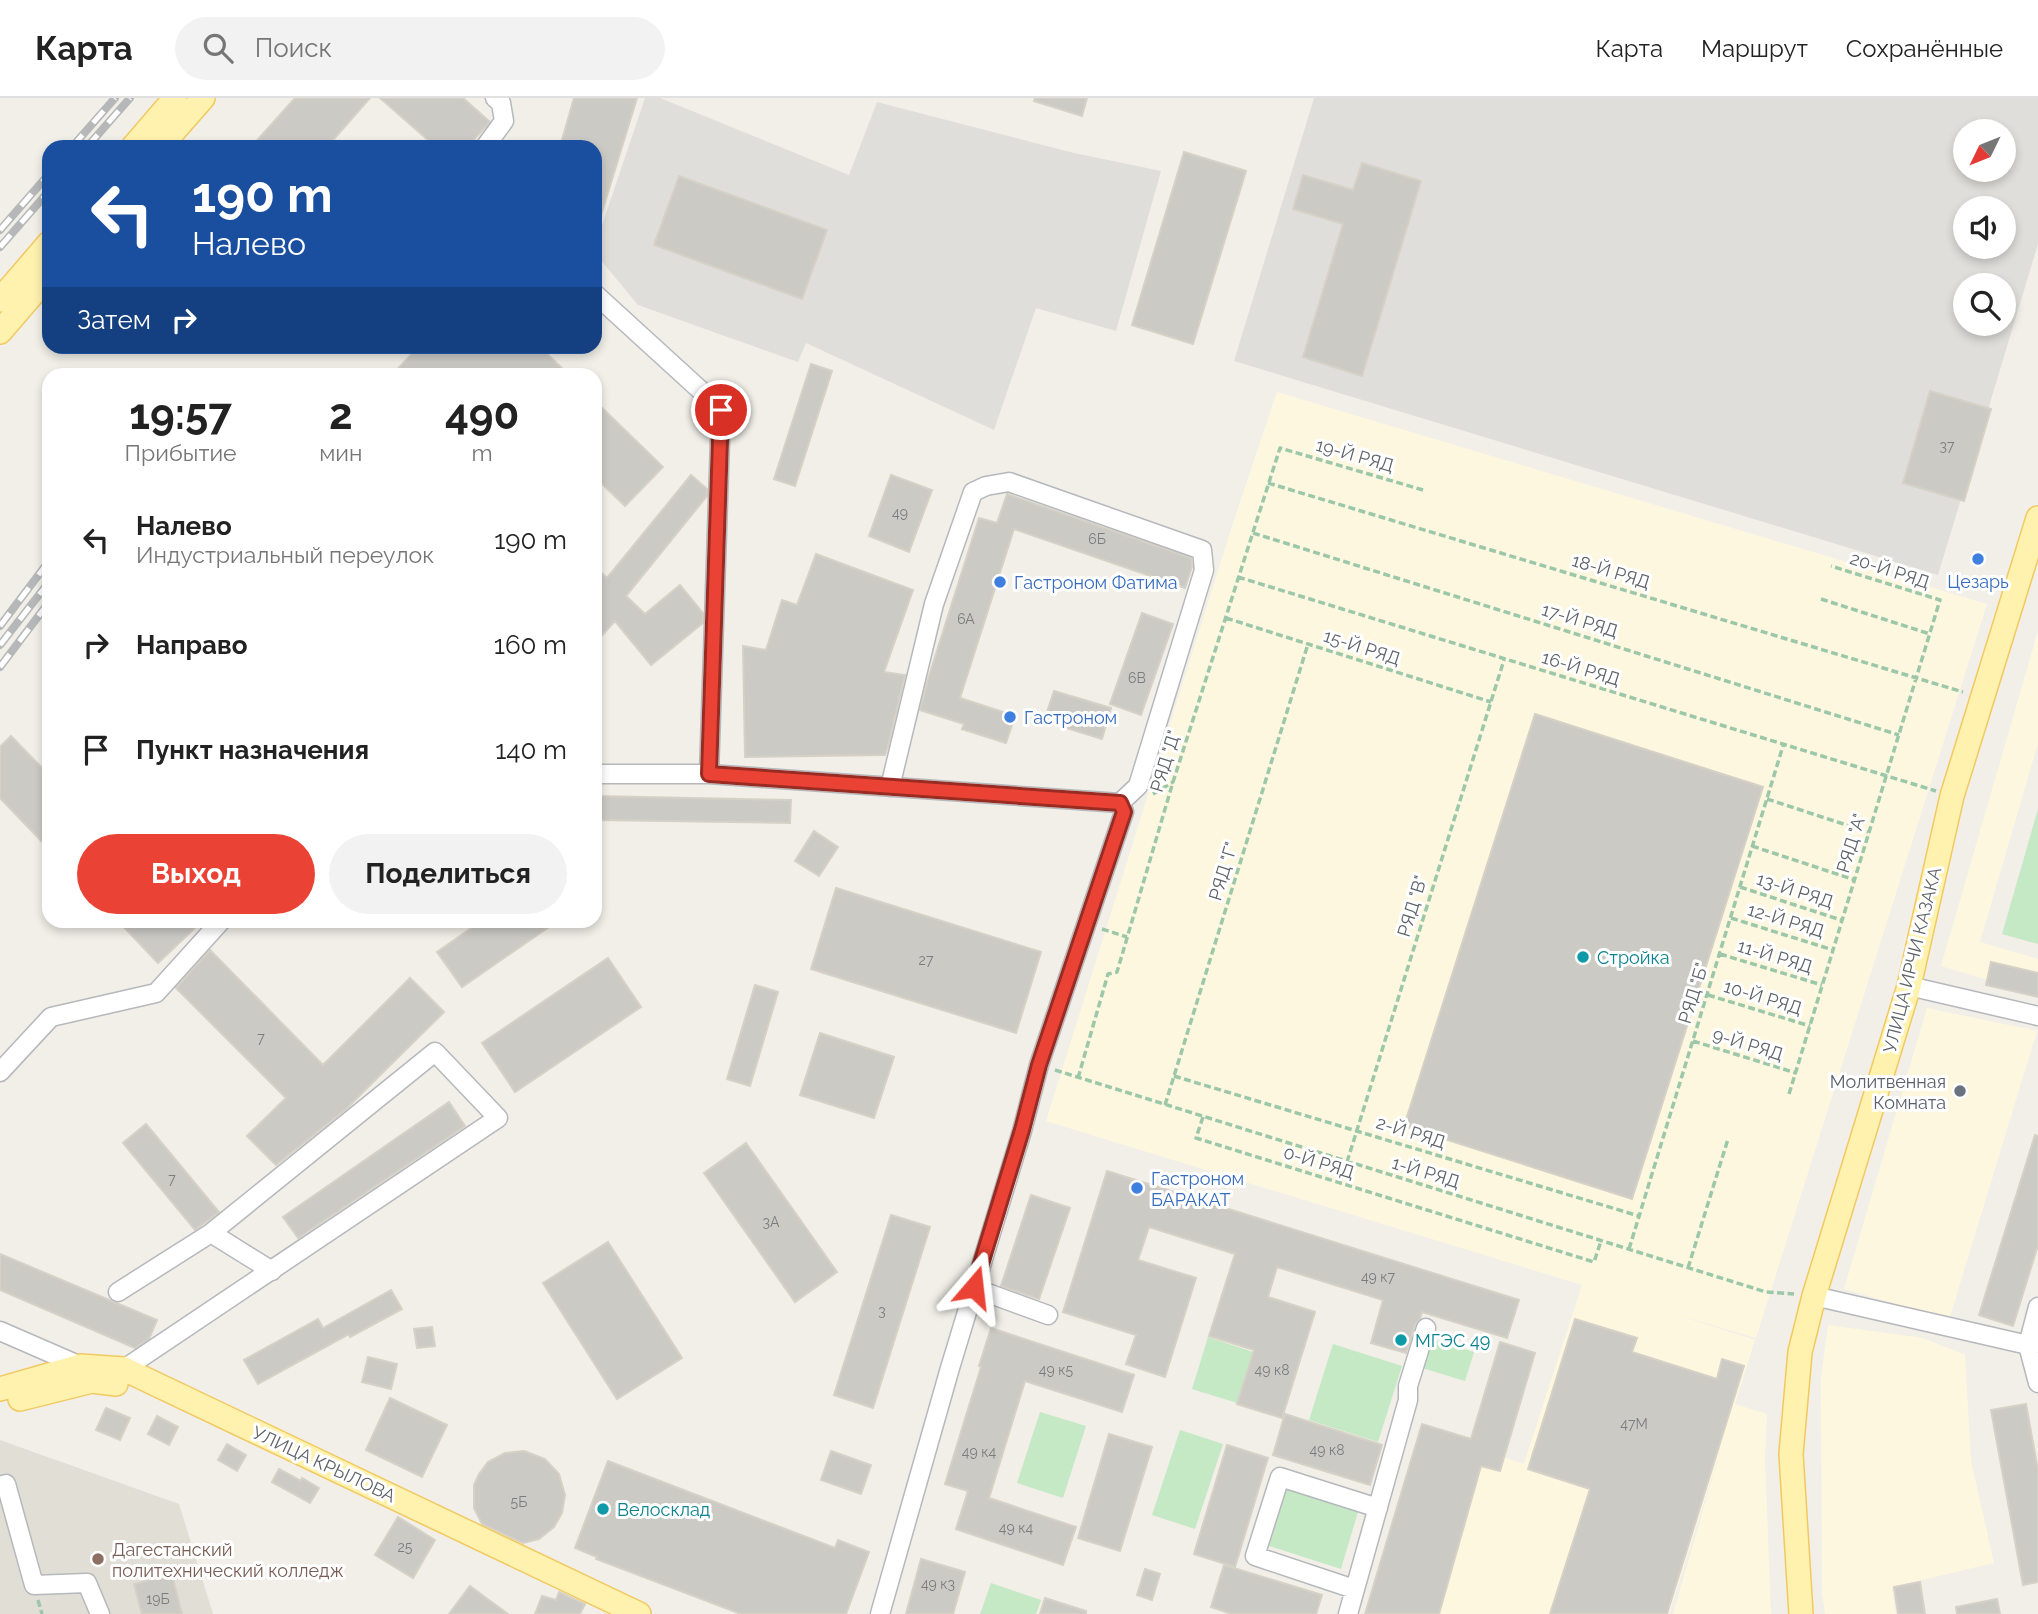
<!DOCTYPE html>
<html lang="ru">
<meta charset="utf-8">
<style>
body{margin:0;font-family:Raleway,sans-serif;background:#f2f2f2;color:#222;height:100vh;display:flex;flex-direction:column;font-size:26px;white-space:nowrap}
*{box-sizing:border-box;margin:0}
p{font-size:23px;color:#767676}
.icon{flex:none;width:38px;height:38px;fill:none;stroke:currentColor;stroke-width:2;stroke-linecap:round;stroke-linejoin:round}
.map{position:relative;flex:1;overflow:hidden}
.side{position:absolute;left:42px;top:270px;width:560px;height:560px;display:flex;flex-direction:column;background:#fff;border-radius:21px;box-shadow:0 4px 10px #0003}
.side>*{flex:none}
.guide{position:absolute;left:42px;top:42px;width:560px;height:214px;border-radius:21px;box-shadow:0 4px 10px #0003;background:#1a4fa0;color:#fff;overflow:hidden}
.needle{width:46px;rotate:227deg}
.buttons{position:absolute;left:1953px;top:21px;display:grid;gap:14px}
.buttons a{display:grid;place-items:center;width:63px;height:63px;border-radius:50%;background:#fff;box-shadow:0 4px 10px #0003;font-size:35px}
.pin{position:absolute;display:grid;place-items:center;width:60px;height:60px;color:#fff;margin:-30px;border:4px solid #fff;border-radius:50%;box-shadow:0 2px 7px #0007}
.me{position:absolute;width:77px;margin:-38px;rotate:17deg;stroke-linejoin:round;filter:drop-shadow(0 0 5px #0008)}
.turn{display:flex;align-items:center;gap:24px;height:147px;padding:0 35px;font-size:32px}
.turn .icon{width:91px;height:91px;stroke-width:2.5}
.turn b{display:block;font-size:49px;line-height:60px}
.then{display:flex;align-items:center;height:66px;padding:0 35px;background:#0003;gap:14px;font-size:26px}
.eta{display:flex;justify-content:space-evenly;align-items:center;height:119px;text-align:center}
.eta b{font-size:42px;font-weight:700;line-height:49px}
.action{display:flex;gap:14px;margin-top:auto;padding:14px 35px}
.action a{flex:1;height:80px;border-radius:42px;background:#ea4335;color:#fff;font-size:28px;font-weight:700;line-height:80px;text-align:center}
.action a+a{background:#f2f2f2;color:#222}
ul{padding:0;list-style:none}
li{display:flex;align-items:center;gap:21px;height:105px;padding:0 35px}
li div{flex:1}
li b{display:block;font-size:26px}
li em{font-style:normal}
header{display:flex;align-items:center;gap:42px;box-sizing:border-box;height:98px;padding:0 35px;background:#fff;border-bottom:2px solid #e0e0e0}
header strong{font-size:33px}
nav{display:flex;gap:38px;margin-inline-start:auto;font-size:24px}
.search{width:490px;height:63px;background:#f2f2f2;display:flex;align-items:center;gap:18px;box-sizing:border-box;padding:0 24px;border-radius:38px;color:#767676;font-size:26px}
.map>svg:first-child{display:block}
</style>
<header>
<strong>Карта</strong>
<div class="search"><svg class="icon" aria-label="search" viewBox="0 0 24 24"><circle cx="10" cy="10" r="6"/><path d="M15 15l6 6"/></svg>Поиск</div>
<nav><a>Карта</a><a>Маршрут</a><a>Сохранённые</a></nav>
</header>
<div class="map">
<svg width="2038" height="1516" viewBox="0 0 2038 1516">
<rect width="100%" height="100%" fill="#f1efe8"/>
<path fill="#fef7e0" d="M1277,294L1987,506L1756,1240L1668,1214L1755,1242L1735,1306L1767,1316L1765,1362L1771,1516H1673L1722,1347L1669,1516H1423L1469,1348L1524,1366L1582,1187L1046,1023L1232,428Z
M2038,533V645L1980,844L2038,861V897L1941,868Z
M1927,910L2037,933L1949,1222L1844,1191Z
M1828,1227L1923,1240L1965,1257L1971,1363L1994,1465L1892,1489L1896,1516H1825L1822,1496L1821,1279Z"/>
<path fill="#e0deda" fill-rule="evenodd" d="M645,0H660L849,77L877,4L1074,55L1161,73L1116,233L1036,210L994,332L806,245L798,264L638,207L595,155V148Z
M1314,0H2038V146L1938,477L1234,263ZM1965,33H2004V72H1965ZM1965,110H2004V149H1965ZM1965,187H2004V226H1965Z"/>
<path fill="#e1ded6" d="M0,1342L179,1406L213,1516H0Z"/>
<path fill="#c5e8c5" d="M2038,711V846L2002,836Z
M1208,1239L1253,1254L1237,1305L1192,1291Z
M1428,1240L1474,1254L1465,1283L1419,1269Z
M1333,1246L1402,1268L1378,1344L1309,1322Z
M1040,1314L1086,1328L1063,1400L1017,1385Z
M1180,1332L1223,1346L1195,1431L1152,1417Z
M1286,1391L1358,1414L1341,1471L1269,1448Z
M991,1485L1041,1502L1036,1516H980Z"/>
<path fill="#cccac5" stroke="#d6d1c6" stroke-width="2" d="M295,0H370L327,49H251Z
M380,0H463L490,24L467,49H436Z
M574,0H637L598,127H595V49H560Z
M1035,0H1087L1082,18L1034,3Z
M1184,54L1246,73L1193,246L1132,227Z
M1362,65L1421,83L1362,278L1303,259L1343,126L1293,111L1303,77L1353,92Z
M679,78L827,132L802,201L654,147Z
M419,248H539L568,276H393Z
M811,266L832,273L795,388L774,381Z
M1930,293L1991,311L1964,403L1903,385Z
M595,303L663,369L625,408L595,379Z
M691,377L707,391V398L626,498L645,516L680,487L703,515V525L651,567L615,523L595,545V469L607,480Z
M891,377L932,392L909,454L869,438Z
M1007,396L1191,460L1192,469L1185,490L1014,431L960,600L1015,618L1006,645L962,631L964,626L920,612L928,581L979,420L997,425Z
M816,456L913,492L884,574L905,577L888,648L885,657L745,659L743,548L766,552L782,502L797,507Z
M1142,515L1173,526L1141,617L1110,606Z
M1054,593L1111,610L1102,641L1044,623Z
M1535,616L1763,689L1632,1101L1404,1028Z
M11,638L49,677V751L0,700V649Z
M595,698L791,702L790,725L595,722Z
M814,733L838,749L819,778L795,763Z
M836,790L1041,854L1016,935L811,871Z
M117,822H188L195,830L158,865Z
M483,822H559L462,889L437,854Z
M210,852L323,967L410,880L444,914L346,1011L276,1067L247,1038L286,1000L176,890Z
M608,860L641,909L515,994L482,945Z
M1991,864L2038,875V899L1986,887Z
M755,887L778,894L750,988L727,981Z
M820,935L894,959L874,1020L800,997Z
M449,1004L465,1028L298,1140L283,1119Z
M146,1026L219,1114L195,1132L123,1045Z
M2035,1037L2038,1038V1147L2013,1228L1979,1217Z
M746,1045L837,1174L795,1204L704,1075Z
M1107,1073L1519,1202L1507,1240L1422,1214L1420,1221L1415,1227L1406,1255L1371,1245L1383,1202L1277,1169L1268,1199L1315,1214L1282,1320L1237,1306L1254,1252L1209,1238L1235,1156L1149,1129L1138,1162L1196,1180L1165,1279L1126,1266L1136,1237L1063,1214Z
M1031,1097L1070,1110L1039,1201L1001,1188Z
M891,1117L930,1129L873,1310L834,1297Z
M608,1144L682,1260L617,1301L543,1185Z
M0,1156L157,1222L149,1241L135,1250L0,1192Z
M391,1192L402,1211L350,1239L349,1236L258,1286L244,1262L318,1221L323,1230Z
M1575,1221L1637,1240L1632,1254L1717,1281L1722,1261L1744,1268L1667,1516H1550L1590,1391L1528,1371Z
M432,1229L435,1248L417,1250L414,1231Z
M991,1230L1134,1277L1122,1314L1025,1283L989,1400L1076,1429L1063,1467L956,1431L968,1393L945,1386L981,1269L979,1268Z
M1500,1244L1535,1255L1500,1373L1481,1368L1439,1516H1365L1422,1326L1471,1341Z
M368,1259L397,1266L391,1291L362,1284Z
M390,1300L447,1327L422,1379L366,1352Z
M2026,1306L2038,1372V1484L2023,1487L1991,1312Z
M106,1310L130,1320L120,1342L96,1332Z
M1285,1316L1382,1347L1370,1387L1273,1357Z
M157,1318L178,1329L169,1347L148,1336Z
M1109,1336L1152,1349L1120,1453L1078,1440Z
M227,1346L246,1357L237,1373L218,1362Z
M1227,1347L1268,1360L1235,1469L1194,1456Z
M524,1353L545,1361L559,1376L565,1397L562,1415L554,1429L539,1441L523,1445L482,1426L474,1410V1387L479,1376L488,1364L505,1355Z
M831,1353L871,1367L861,1396L821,1382Z
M608,1363L835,1450L838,1442L869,1454L846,1516H741L596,1461L597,1459L575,1450Z
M279,1371L301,1383L302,1380L319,1390L310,1405L272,1384Z
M398,1419L435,1442L413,1480L375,1457Z
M921,1461L965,1474L953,1516H906Z
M1224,1467L1322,1497L1316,1516H1232L1211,1509Z
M1145,1471L1160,1476L1152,1502L1137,1497Z
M172,1477L182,1516H142L134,1486Z
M1920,1484L1925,1516H1898L1894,1489Z
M470,1488L508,1516H449Z
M559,1494L585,1506L580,1516H535L542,1498L556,1502Z
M1045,1500L1086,1513V1516H1040Z
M1997,1501L2000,1516H1957L1956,1509Z"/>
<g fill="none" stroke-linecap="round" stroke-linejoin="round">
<defs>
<path id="minor" d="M485,49L504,23L501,5L495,0
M595,196L721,311L709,676
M595,676H709L1120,705L1124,714L1039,967L1022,1033L950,1270L880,1516
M890,689L934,506L973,394L986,388L1009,384L1202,452L1204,472L1138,688L1120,705
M1909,888L2038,918
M0,974L51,919L156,895L222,822
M211,1135L272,1173
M974,1190L1048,1217
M118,1194L211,1135L435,954L498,1020L124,1271L119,1279
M1814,1198L2028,1247L2038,1245
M2038,1209L2028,1247L2038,1285
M0,1233L85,1270
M0,1388L6,1386L34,1487L87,1485L100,1516
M1354,1491L1255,1458L1280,1379L1378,1410
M1348,1516L1408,1302V1288L1426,1230"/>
<path id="major" d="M133,49L175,0
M160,49L203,0
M0,202L49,145
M0,234L49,177
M0,1291L80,1268L124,1271L639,1516
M20,1301L92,1283L116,1286
M1801,1516L1791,1356L1800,1254L1814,1198L1909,888L1952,698L2038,420"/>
</defs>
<use href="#minor" stroke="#b5b8bc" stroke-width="21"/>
<use href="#major" stroke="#f2c960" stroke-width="26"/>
<path stroke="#9cc7a9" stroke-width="3.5" stroke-dasharray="7 3.5" stroke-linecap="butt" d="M1268,385L1963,594
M1253,435L1899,637
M1238,479L1936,693
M1821,501L1930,536
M1226,520L1491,604
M1153,696L1173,684
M1767,701L1868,734
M1752,748L1855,782
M1740,789L1841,822
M1731,820L1833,852
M1102,831L1127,839
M1720,856L1822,887
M1708,897L1810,928
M1693,943L1796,975
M1055,972L1766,1194L1794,1196
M1174,978L1639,1118
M1078,980L1108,876L1117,874L1173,684L1280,350L1423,392
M1789,996L1940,502L1831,468
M1165,1007L1308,546
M1203,1019L1196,1040L1594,1164L1601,1143
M1347,1064L1504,562
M1629,1151L1783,648
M1688,1170L1728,1041
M38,1502L42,1516"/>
<use href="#minor" stroke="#fff" stroke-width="18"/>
<use href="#major" stroke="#fff2af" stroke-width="23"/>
<defs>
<path id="rail" d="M72,49L115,0
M87,49L130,0
M0,132L49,76
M0,149L49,93
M0,528L49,463
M0,547L49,484
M0,569L49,504"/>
</defs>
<use href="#rail" stroke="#b6b7b8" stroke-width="8"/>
<use href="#rail" stroke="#fff" stroke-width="5" stroke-dasharray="16" stroke-linecap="butt"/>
</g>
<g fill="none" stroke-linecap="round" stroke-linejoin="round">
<defs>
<path id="route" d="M721,312L709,676L1120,705L1124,714L1039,967L1022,1032L974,1189"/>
</defs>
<use href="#route" stroke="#982c22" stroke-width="18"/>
<use href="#route" stroke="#ea4335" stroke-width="12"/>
</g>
<g fill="#3f7fe0" stroke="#fff" stroke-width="2.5">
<circle cx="1978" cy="461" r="7"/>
<circle cx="1000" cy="484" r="7"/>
<circle cx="1010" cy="619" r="7"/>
<circle cx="1137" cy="1090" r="7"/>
</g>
<g fill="#0f9aa8" stroke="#fff" stroke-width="2.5">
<circle cx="1583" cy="859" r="7"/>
<circle cx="1401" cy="1242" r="7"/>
<circle cx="603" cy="1411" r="7"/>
</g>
<circle fill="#6b7280" stroke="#fff" stroke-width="2.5" cx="1960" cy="993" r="7"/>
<circle fill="#8d6e63" stroke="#fff" stroke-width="2.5" cx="98" cy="1461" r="7"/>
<g text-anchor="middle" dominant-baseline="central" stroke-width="6" stroke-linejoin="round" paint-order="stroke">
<g font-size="14" fill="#7a7d7f">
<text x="1947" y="348">37</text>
<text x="900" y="415">49</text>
<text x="1097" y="441">6Б</text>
<text x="966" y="521">6А</text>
<text x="1137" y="580">6В</text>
<text x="926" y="862">27</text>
<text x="261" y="940">7</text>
<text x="172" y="1081">7</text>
<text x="771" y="1124">3А</text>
<text x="1378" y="1179">49 к7</text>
<text x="882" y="1213">3</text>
<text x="1056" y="1272">49 к5</text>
<text x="1272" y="1272">49 к8</text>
<text x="1634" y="1326">47М</text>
<text x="1327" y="1352">49 к8</text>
<text x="979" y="1354">49 к4</text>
<text x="519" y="1404">5Б</text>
<text x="1016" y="1430">49 к4</text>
<text x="405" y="1449">25</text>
<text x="938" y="1486">49 к3</text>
<text x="158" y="1501">19Б</text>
</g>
<g font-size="18" fill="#5f6368" stroke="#fff">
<text transform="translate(1355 357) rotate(16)">19-Й РЯД</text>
<text transform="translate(1890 472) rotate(18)">20-Й РЯД</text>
<text transform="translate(1611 473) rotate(17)">18-Й РЯД</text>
<text transform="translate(1580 522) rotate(17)">17-Й РЯД</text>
<text transform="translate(1362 549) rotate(18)">15-Й РЯД</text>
<text transform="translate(1581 570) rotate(17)">16-Й РЯД</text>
<text transform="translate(1165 663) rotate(-73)">РЯД "Д"</text>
<text transform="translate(1851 745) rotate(-73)">РЯД "А"</text>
<text transform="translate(1223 773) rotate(-73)">РЯД "Г"</text>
<text transform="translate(1795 792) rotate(18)">13-Й РЯД</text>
<text transform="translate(1412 808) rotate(-73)">РЯД "В"</text>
<text transform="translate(1786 822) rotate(17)">12-Й РЯД</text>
<text transform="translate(1775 858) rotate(17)">11-Й РЯД</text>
<text transform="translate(1912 862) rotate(-76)">УЛИЦА ИРЧИ КАЗАКА</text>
<text transform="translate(1693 895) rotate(-73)">РЯД "Б"</text>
<text transform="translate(1763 899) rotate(17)">10-Й РЯД</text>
<text transform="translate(1748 946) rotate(17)">9-Й РЯД</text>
<text transform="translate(1411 1034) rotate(17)">2-Й РЯД</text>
<text transform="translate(1319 1064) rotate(17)">0-Й РЯД</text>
<text transform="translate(1426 1074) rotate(17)">1-Й РЯД</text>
<text transform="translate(324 1366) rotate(25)">УЛИЦА КРЫЛОВА</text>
</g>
<g font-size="18" fill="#366cbe" stroke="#fff" text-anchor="start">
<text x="1978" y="483" text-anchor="middle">Цезарь</text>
<text x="1014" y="484">Гастроном Фатима</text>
<text x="1024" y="619">Гастроном</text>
<text x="1151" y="1080">Гастроном<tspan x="1151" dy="21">БАРАКАТ</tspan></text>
</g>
<g font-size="18" fill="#0d838f" stroke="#fff" text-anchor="start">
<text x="1597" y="859">Стройка</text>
<text x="1415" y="1242">МГЭС 49</text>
<text x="617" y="1411">Велосклад</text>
</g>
<g font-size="18" fill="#5b616d" stroke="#fff" text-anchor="end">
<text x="1946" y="983">Молитвенная<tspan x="1946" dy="21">Комната</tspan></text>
</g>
<g font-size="18" fill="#785e54" stroke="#fff" text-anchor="start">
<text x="112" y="1451">Дагестанский<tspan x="112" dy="21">политехнический колледж</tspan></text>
</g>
</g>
</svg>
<div class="buttons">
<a><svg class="needle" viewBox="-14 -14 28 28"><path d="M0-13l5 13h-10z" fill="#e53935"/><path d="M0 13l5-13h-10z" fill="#767676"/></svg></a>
<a><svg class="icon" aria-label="sound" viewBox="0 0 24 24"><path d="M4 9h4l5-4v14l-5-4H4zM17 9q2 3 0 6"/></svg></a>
<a><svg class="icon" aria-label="search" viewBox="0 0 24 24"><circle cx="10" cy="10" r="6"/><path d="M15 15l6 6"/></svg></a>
</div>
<div class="pin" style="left:721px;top:312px;background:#d93025"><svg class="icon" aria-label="arrive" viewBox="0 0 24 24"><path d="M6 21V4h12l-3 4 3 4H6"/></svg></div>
<svg class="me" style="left:974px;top:1189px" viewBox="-20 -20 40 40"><path d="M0-17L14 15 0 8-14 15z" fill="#ea4335" stroke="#fff" stroke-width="4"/></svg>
<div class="guide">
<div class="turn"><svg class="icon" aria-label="left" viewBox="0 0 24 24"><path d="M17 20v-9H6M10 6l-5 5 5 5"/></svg><div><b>190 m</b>Налево</div></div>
<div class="then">Затем<svg class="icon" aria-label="right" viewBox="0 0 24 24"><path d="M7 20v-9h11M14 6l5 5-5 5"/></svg></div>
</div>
<section class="side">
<div class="eta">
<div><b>19:57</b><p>Прибытие</p></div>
<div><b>2</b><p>мин</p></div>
<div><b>490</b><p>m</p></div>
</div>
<ul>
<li><svg class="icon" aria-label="left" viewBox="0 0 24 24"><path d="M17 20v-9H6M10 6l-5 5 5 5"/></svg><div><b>Налево</b><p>Индустриальный переулок</p></div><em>190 m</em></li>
<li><svg class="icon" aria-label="right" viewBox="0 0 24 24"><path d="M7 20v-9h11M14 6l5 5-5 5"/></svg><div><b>Направо</b></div><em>160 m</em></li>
<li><svg class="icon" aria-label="arrive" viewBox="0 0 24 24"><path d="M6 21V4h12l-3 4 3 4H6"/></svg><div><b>Пункт назначения</b></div><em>140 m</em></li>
</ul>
<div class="action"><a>Выход</a><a>Поделиться</a></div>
</section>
</div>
